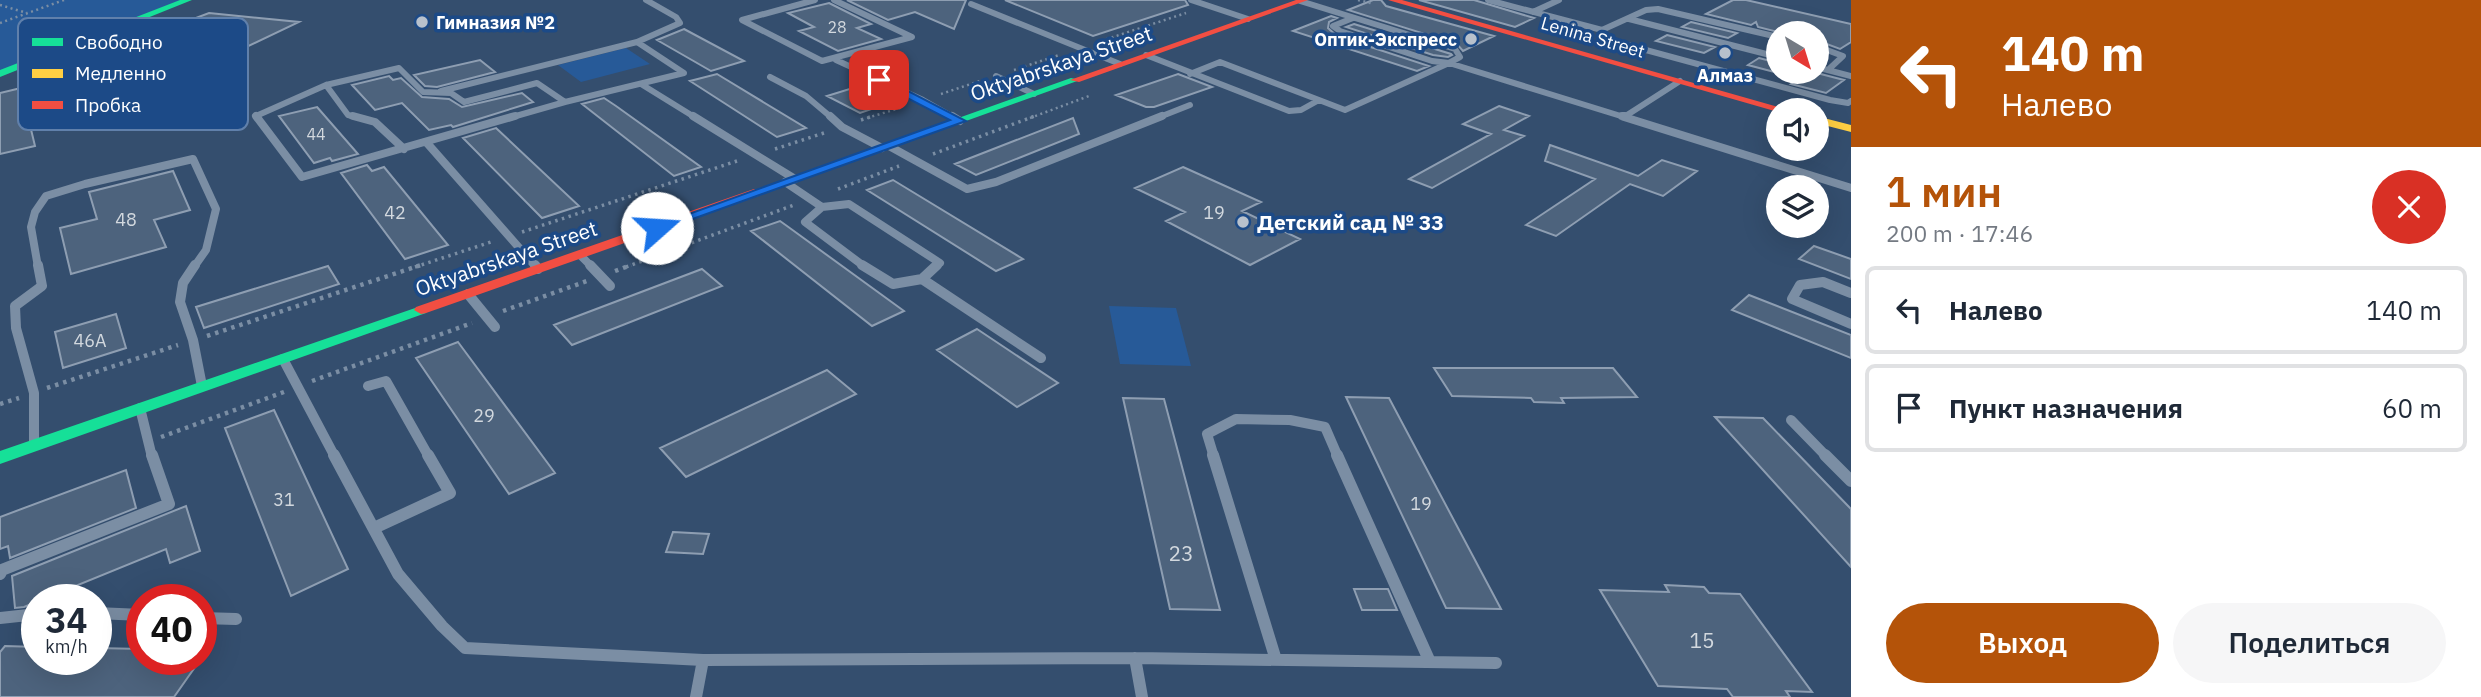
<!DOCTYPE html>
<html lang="ru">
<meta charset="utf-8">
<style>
body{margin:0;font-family:"IBM Plex Sans",sans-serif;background:#f6f6f7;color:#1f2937;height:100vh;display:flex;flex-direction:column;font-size:26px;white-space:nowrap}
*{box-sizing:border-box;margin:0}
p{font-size:23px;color:#747a83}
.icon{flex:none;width:38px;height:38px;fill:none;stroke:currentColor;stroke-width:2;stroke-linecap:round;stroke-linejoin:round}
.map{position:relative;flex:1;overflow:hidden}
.panel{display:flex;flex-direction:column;background:#fff;width:630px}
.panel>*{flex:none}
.hud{background:#b45309;color:#fff;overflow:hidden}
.needle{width:46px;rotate:142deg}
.controls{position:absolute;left:1766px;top:21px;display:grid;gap:14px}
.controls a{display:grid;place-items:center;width:63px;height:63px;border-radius:50%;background:#fff;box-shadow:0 7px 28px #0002;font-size:35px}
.speed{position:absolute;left:21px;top:584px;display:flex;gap:14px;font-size:35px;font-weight:700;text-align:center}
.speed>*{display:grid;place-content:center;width:91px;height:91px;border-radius:50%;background:#fff;box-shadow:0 7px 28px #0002;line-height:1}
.speed small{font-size:18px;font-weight:400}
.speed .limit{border:10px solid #d22;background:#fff;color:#111}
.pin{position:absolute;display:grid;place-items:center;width:60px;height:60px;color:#fff;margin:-30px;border-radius:14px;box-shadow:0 4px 10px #0006}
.me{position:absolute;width:77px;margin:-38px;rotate:71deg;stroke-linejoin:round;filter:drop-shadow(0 0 5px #0008)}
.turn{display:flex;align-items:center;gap:24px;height:147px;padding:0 35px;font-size:32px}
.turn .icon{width:91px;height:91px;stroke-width:2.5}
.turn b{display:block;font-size:49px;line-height:60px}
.round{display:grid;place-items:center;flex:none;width:74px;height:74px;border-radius:37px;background:#f6f6f7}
.headline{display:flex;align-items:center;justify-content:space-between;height:119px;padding:0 35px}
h1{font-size:42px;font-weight:600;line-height:52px;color:#b45309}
.cta{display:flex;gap:14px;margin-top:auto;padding:14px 35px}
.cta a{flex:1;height:80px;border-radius:42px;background:#b45309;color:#fff;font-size:28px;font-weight:600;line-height:80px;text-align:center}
.cta a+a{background:#f6f6f7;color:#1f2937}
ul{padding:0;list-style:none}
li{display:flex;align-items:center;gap:21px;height:88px;margin:0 14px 10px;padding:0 21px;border:4px solid #e0e1e3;border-radius:10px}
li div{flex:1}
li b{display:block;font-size:26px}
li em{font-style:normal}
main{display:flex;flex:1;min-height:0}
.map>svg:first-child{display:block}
</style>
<main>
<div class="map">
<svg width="1851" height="697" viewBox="0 0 1851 697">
<rect width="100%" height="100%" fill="#344e6e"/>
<path fill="#275a98" d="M0,0H181L0,71Z
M626,48L650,64L581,82L558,65Z
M1109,306L1176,308L1191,366L1120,364Z"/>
<path fill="#4d637d" stroke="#8e9eb2" stroke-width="2" d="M847,0H966L954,29L915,12L888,20Z
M1005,0H1185L1188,5L1093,36Z
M1373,0H1381L1386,6L1494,36L1463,51L1457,44L1348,10Z
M1419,0H1474L1534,18L1515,27Z
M1733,0H1746L1851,24V42L1840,49L1816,40V33H1782L1758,27L1756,22L1751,25L1706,14Z
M829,3L871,24L857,28L881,39L838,51L799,31L814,27L788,13Z
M209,13L299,22L177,80L77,68L119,51L111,50Z
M1331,16L1337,18L1329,22L1328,28L1337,36L1429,66L1417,71L1293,31Z
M1691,22L1737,33L1728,38L1682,27Z
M1354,24L1451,54L1452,55L1448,57L1433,55L1346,27Z
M684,29L744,61L711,71L657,40Z
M1667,35L1715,47L1704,53L1656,41Z
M1759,58L1778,63V73L1748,65Z
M480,60L495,72L437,87L425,86L414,75Z
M1809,72H1813L1844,80L1826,93L1791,84Z
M717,74L806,128L777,137L690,81Z
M1178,74L1212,87L1154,107H1146L1116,95Z
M389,76L393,80L401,78L422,97L449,99L462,107L522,93L533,102L453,127L451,125L429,130L402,103L375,110L352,85Z
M856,87L889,103L860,113L827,96Z
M21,88L35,146L0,154V93Z
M604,98L616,106L701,167L674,176L582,104Z
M1499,106L1529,116L1504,130L1524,136L1432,188L1409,179L1491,134L1463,124Z
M317,107L358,154L332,161L330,158L314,163L279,116Z
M1073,118L1079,134L976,175L955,164Z
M496,128L579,206L542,218L463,138Z
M1550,145L1638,176L1662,160L1697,171L1663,196L1630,184L1556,236L1526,225L1595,179L1545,161Z
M367,165L372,171L384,167L448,245L405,259L341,173Z
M1183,167L1261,202L1242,211L1300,239L1250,265L1166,221L1185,212L1135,188Z
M173,171L190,210L154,220L166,247L71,274L60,228L97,219L89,192Z
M893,180L1023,259L996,271L867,190Z
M780,221L787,226L904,311L872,326L751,231Z
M1814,246L1851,259V279L1799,259Z
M328,266L339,284L204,328L196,307Z
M702,269L722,286L572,345L554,325Z
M1749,295L1851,335V358L1732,310Z
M116,314L126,348L63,368L55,332Z
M977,329L1058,383L1017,407L937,350Z
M458,342L555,473L509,494L416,358Z
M1434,368H1613L1637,397L1561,398L1564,403L1534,402L1531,398L1452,396Z
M827,370L856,394L686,477L660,448Z
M1346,397L1389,398L1501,609L1446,608Z
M1123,398L1164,399L1220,610L1170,609Z
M274,410L348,569L291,596L225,428Z
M1715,417L1763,418L1851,509V567Z
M126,470L136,508L10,558L8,546L0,549V517Z
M186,506L200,551L170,563L166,549L24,607L15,608L12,576Z
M673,532L709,534L703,554L666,552Z
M1665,585L1704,587L1709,593L1740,594L1812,692L1786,691L1790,697H1733L1727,689L1658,686L1600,590L1669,592Z
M1354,589H1388L1397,610H1362Z
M5,646L37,647V660H96V648L142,649V660H200L174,697H0V652Z"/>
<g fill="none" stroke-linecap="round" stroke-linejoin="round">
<path stroke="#7b8ea4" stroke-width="2.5" stroke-dasharray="2 3.5" stroke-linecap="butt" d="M1358,0L1374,4
M0,5L27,13
M0,23L64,0
M1101,41L1186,13
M1014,70L1059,55
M941,94L983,80
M867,118L903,107
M1030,118L1089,96"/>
<path stroke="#7b8ea4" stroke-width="3.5" stroke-dasharray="2.5 4.5" stroke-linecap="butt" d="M861,120L873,116
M775,149L827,132
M933,154L1035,116
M838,189L899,166
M522,232L737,161
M415,267L494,241
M626,267L794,205"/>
<path stroke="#7b8ea4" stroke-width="4.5" stroke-dasharray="3.5 5" stroke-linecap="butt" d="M615,271L631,265
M503,311L587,281
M207,336L421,265
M312,381L472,323
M47,388L178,345
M0,404L19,398
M161,437L284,392"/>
<path stroke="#7b8ea4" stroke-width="6" d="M815,0L742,20L822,61L912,37L834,0
M1191,0L1248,19
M1488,0L1602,30
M1300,1L1455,49L1460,57L1449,63L1432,61L1340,31L1333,26L1353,18
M971,4L1120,64
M1533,12L1559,0
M1629,19L1778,57
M1778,37L1658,9L1646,10L1602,30L1600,34L1609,40L1830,100L1848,103L1851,101
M1816,46L1843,56L1828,70
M1146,55L1289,111L1301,110L1319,100L1345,110L1449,63L1624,117L1680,81
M836,60L923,100L955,118
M1816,67L1851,76
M1190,74L1220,62L1319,100
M996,76L1034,94
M770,77L806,96L832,118
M641,84L696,118
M326,85L348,115L360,118
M441,91L637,42
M565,102L684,73L637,42L680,23L676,17L646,0
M1624,117L1627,118
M258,118L256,116L326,85L399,68L423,92L451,93L464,102L537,83L565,102
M509,118L565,102
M1157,118L1190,105"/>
<path stroke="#7b8ea4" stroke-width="8" d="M256,116L302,177L515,116
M353,116L375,122L404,149
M693,116L795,179
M830,116L842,127L882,148
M952,116L960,121
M1622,116H1625
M1624,117L1851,188
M427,143L536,267
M889,146L967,189L996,182L1162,116
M785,182L822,207L849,204L940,263L935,267
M822,207L805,222L865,267
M580,255L592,267
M38,267L31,227L35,212L46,196L85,184L193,159L216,209L206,250L194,267"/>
<path stroke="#7b8ea4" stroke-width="10" d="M195,265L183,283L180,302L193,340L202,386
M535,265L538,269
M590,265L610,286
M862,265L893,284L922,279
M937,265L922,279L1041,358
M1851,293L1823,282L1800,285L1792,299L1851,324
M468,294L495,327
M283,359L335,457
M368,386L386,381L429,457
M140,408L152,457
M1791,420L1827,457
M34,446V393L16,328L15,306L42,286L38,265
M1214,457L1207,434L1236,419L1290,420L1325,427L1338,457"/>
<path stroke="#7b8ea4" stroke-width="12" d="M334,455L398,574L442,626L465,648L703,660L1135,658L1496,663
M1213,455L1276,660
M1337,455L1430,662
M1825,455L1851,481
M374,528L450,493L428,455
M0,574L2,570L169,504L152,455
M96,613L142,615
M0,618L37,614
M201,618L236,619
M1135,658L1142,697
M696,697L703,660"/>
<path fill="#16e098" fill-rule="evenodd" d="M180,0H192L0,77V70Z
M1071,78L1080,80L758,196L754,197L748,193Z
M421,306L428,310L426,313L0,464V451Z"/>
<path fill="#ffcf43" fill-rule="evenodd" d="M1816,116L1851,125V132L1816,123Z"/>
<path fill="#f24e42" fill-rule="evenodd" d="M1296,0H1308L1079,82L1070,80Z
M1388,0H1402L1789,110L1778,112Z
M754,189L760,193L758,196L426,313L421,314L414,310L416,307Z"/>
</g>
<path fill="#1a73e8" stroke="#114b97" stroke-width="2" d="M876,78H883L966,121L662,230L657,232L650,228L950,120L876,82Z"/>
<g fill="#b8c1cc" stroke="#1c4a87" stroke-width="2.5">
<circle cx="422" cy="22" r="7"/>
<circle cx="1471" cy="39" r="7"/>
<circle cx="1725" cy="53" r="7"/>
<circle cx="1243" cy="222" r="7"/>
</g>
<g text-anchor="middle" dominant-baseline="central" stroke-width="7" stroke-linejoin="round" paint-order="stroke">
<g font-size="16" fill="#d2d8de">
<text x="837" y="27">28</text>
<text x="316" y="134">44</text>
</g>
<g font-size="18" font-weight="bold" fill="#fff" stroke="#1c4a87" text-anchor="start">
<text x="436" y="22">Гимназия №2</text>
<text x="1457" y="39" text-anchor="end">Оптик-Экспресс</text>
<text x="1725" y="75" text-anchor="middle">Алмаз</text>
</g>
<g font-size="18" fill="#fff" stroke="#1c4a87">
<text transform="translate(1593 37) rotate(16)">Lenina Street</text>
</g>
<g font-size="18" fill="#d2d8de">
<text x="395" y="212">42</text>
<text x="1214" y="212">19</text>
<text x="126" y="219">48</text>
<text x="90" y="340">46А</text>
<text x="484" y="415">29</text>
<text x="284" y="499">31</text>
<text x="1421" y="503">19</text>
</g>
<g font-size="21" fill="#fff" stroke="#1c4a87">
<text transform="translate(1061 63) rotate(-19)">Oktyabrskaya Street</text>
<text transform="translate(506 258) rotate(-19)">Oktyabrskaya Street</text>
</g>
<g font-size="21" font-weight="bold" fill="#fff" stroke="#1c4a87" text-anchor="start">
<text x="1257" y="222">Детский сад № 33</text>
</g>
<g font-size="21" fill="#d2d8de">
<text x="1181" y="553">23</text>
<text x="1702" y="640">15</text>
</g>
</g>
<rect x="18" y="18" width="230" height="112" rx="10" fill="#1c4a87" stroke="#6080ab" stroke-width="2"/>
<rect x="32" y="38" width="31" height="8" fill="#16e098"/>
<rect x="32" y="69" width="31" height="9" fill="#ffcf43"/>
<rect x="32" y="101" width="31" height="8" fill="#f24e42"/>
<g font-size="19" fill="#fff">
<text x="75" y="49">Свободно</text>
<text x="75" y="80">Медленно</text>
<text x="75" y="112">Пробка</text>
</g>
</svg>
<div class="controls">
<a><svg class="needle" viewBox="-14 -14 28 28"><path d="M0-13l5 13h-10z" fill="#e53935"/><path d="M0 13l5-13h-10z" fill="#747a83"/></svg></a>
<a><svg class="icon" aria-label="sound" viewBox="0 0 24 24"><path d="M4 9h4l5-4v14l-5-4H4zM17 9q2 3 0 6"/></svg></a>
<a><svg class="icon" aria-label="layers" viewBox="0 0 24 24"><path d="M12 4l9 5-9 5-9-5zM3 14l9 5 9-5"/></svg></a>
</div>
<div class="speed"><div>34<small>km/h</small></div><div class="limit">40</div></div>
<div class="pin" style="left:879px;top:80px;background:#d93025"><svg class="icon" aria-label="arrive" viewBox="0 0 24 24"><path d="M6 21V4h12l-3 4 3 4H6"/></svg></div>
<svg class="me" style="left:657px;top:228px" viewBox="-20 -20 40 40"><circle r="19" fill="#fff"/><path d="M0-13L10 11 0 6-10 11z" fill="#1a73e8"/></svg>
</div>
<section class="panel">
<div class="hud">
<div class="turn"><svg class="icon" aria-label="left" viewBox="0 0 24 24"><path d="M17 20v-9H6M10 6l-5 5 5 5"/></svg><div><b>140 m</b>Налево</div></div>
</div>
<div class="headline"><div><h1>1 мин</h1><p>200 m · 17:46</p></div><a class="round" style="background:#d93025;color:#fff"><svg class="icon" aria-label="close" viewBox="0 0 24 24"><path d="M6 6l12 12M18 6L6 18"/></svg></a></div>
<ul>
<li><svg class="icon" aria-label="left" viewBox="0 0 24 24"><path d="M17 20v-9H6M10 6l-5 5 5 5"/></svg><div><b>Налево</b></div><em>140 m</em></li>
<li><svg class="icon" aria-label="arrive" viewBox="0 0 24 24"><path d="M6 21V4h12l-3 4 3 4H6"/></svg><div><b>Пункт назначения</b></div><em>60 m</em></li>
</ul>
<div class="cta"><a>Выход</a><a>Поделиться</a></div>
</section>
</main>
